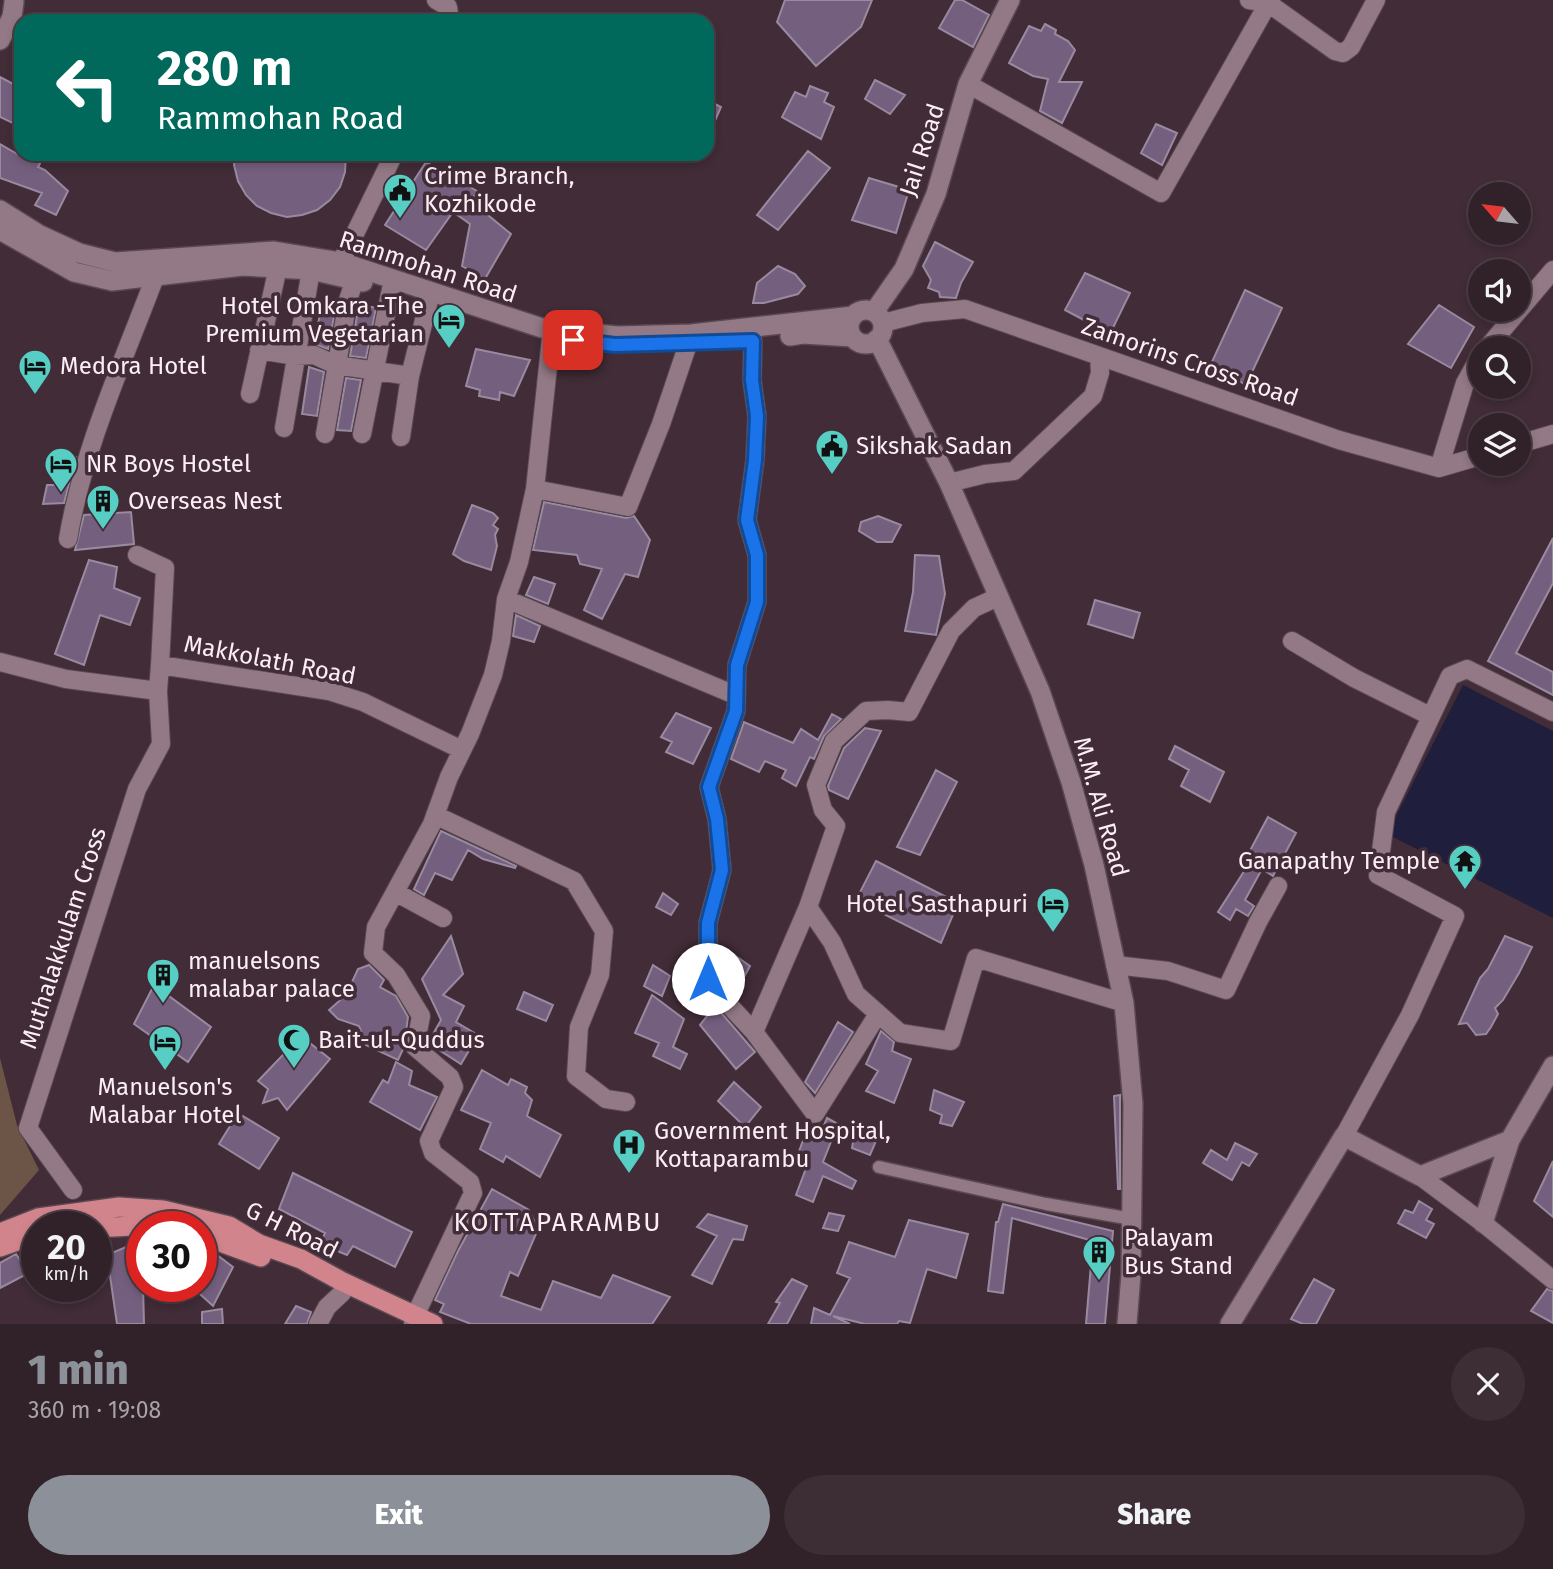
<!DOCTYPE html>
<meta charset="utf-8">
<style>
body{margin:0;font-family:"Fira Sans",sans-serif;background:#3d2e35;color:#f1f3f6;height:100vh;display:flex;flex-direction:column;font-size:26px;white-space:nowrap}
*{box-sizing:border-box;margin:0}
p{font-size:23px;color:#a8a3a8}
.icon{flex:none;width:38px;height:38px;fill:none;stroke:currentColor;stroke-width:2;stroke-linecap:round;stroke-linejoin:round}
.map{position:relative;height:1324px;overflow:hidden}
.details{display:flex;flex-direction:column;background:#312129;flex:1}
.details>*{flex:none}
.guide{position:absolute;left:14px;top:14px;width:700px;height:147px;border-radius:21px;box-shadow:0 4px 10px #0003,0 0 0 2px #4c3e46;background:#00695c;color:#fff;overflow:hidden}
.needle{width:46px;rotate:298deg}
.tools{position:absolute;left:1468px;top:182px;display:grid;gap:14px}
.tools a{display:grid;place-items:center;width:63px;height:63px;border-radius:50%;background:#312129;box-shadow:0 4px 10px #0003,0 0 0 2px #4c3e46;font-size:35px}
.speed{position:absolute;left:21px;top:1211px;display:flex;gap:14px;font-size:35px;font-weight:700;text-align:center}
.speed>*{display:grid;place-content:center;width:91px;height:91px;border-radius:50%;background:#312129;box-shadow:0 4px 10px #0003,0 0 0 2px #4c3e46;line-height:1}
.speed small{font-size:18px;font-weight:400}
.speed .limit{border:10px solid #d22;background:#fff;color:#111}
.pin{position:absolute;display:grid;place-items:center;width:60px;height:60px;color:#fff;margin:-30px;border-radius:14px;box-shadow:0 4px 10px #0006}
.me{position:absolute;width:77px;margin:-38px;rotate:0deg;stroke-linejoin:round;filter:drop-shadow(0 0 5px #0008)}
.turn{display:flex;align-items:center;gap:24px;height:147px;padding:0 28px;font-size:32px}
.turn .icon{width:91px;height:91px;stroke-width:2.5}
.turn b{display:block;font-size:49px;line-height:60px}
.round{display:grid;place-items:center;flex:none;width:74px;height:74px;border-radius:37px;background:#3d2e35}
.headline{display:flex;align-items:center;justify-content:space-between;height:119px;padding:0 28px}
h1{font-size:42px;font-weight:800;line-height:52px;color:#8c9099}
.cta{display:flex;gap:14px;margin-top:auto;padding:14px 28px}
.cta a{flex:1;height:80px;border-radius:42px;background:#8c9099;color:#fff;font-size:28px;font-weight:800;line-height:80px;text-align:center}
.cta a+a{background:#3d2e35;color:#f1f3f6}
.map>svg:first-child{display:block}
</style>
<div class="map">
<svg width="1553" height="1324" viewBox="0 0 1553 1324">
<rect width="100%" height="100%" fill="#412c37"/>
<path fill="#6c5447" d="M0,1058L17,1125L39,1170L0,1215Z"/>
<path fill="#1f1e3c" d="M1463,685L1553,731V918L1387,834Z"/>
<path fill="#755f7f" stroke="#988a9f" stroke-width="2" d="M785,0H872L861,27L816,66L777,22Z
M955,0H962L989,15L973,47L939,28Z
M1045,24L1056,30L1055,34L1068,41L1075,50L1059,82H1082L1062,123L1040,111L1048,79L1033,76L1009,63L1029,26L1041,31Z
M0,77L21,88V127L0,117Z
M875,80L905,95L890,114L865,99Z
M810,86L828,93L824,102L834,107L821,139L782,117L795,92L806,97Z
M707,100L721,107L707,139Z
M1156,124L1177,133L1162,165L1141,153Z
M0,144L19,155L45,154L38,167L45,170L68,191L56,215L35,205L42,193L0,178Z
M808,151L830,168L778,230L757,215Z
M235,154H346L345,172L340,187L330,200L317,210L302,215L287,217L271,213L257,206L246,195L238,181L234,165Z
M426,162L477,191L471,201L511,234L485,279L462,266L470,224L453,212L426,250L385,225Z
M869,178L909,190L896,233L852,220Z
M935,242L973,262L961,283L956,298L940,297L939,292L928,288L931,280L923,266Z
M778,266L795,274L805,286L798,294L764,303H753L757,283Z
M1085,273L1130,293L1110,334L1065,310Z
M1245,290L1282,308L1246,385L1211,364Z
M323,299L337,300L328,349L314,344Z
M359,304L376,308L366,358L350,356Z
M1439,305L1474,327L1451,368L1408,344Z
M476,349L530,360L514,396L500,392L499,400L479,396L480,390L466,386Z
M309,367L324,372L317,416L302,414Z
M346,378L361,380L351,431L337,430Z
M61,453L76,457L64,503L43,504L47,485H56Z
M544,502L626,518L634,516L650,540L638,577L625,574L602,619L584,610L602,569L580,564L577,555L533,550Z
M472,505L493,513L498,518L493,525L498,529L495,535L497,546L491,570L464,561L453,554Z
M131,512L134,544L75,550L84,515Z
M878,516L901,525L892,542H877L859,531L861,522Z
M1553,538V583L1516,653L1553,672V695L1488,661Z
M915,555L939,556L945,594L936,635L905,631L913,592Z
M89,560L117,567L114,588L140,598L130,625L100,615L84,665L55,654Z
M534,577L555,584L548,604L526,595Z
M1095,600L1140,613L1133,638L1088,624Z
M516,615L540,626L534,642L513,636Z
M676,713L711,728L693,764L666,752L672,742L661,737Z
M832,714L841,719L824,736L814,759L810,757L796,786L782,778L786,770L765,761L759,772L731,759L744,722L793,743L801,729L818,740Z
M865,728L881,731L848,799L829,790L828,786L844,748Z
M1175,746L1224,772L1210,802L1181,786L1189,770L1169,759Z
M936,770L957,782L920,855L897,847Z
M1268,817L1296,833L1273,876L1262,869L1245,900L1254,906L1248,916L1236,909L1230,920L1218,912L1250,862L1245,860Z
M441,831L516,866L515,868L483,859L468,850L452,880L435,873L424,895L414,889Z
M876,861L958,903L941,943L856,900Z
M663,893L678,904L671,915L656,907Z
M451,936L463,974L443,995L464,1006L456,1022L478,1035L461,1064L428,1043L441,1020L422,979Z
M1505,936L1532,947L1519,973L1503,1000L1495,1008L1498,1014L1491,1027L1486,1034L1476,1035L1467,1023L1459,1024L1480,978L1488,969Z
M733,954L750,966L738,988L726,983L720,976Z
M369,965L384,980L380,987L396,996L408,1017L404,1047L398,1060L366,1045L359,1026L338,1019L329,1010L346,995L358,969Z
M653,965L670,976L662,996L644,986Z
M154,985L211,1027L188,1062L134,1024Z
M524,992L553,1005L546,1021L517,1009Z
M652,995L684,1019L673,1047L687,1054L680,1069L653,1056L659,1043L635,1033Z
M718,1009L755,1052L736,1069L700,1025L711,1011Z
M838,1022L853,1032L815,1093L805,1082Z
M881,1031L894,1042L892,1051L911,1059L894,1103L866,1091L878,1071L866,1064Z
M301,1036L330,1059L287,1110L278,1098L263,1103L268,1089L258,1081Z
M396,1062L412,1071L409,1085L437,1097L420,1130L370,1102L383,1080L388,1083Z
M482,1070L508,1085L511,1079L527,1087L525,1093L532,1100L527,1116L561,1135L540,1177L506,1156L503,1162L480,1149L491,1123L461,1110Z
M734,1082L761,1107L745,1127L718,1101Z
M934,1090L964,1102L952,1126L940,1123L942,1115L930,1110Z
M1120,1095V1189H1118L1114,1096Z
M238,1113L279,1138L259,1169L219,1144Z
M827,1118L838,1124L823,1162L856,1181L852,1189L823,1176L813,1202L796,1195L808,1163L797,1157L806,1132L818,1140Z
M855,1130L876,1141L870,1155L852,1148Z
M1235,1143L1257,1154L1249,1166L1242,1162L1232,1180L1203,1163L1211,1150L1227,1160Z
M1553,1161V1217L1534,1201Z
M293,1173L412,1232L395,1267L353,1246L347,1255L320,1244L325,1233L279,1209Z
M492,1189L529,1210L538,1229L518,1276L510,1272L501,1296L541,1310L553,1281L601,1298L613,1275L670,1297L652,1324H471L440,1312L444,1304L435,1300L458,1251Z
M1419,1201L1432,1209L1426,1220L1434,1224L1426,1238L1398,1223L1405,1210L1413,1213Z
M1003,1204L1113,1231L1105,1324H1086L1093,1241L1012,1218L1003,1293L988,1291L996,1222H998Z
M829,1213L844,1216L838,1231L823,1228Z
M708,1214L747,1226L743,1240L733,1239L712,1284L692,1275L717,1236L697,1227Z
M909,1220L968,1234L956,1278L927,1269L910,1323L899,1321L897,1324H865L833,1316L850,1324H811L814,1308L830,1315L850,1278L837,1273L849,1242L895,1257Z
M133,1244L142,1246L144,1324H117L107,1255Z
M201,1248L213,1252L233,1267L213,1306L191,1286H201Z
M16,1254L29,1273L0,1288V1263Z
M792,1279L807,1286L787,1324H768L780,1303L776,1302Z
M1314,1279L1334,1290L1316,1324H1303L1291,1319Z
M1547,1289L1553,1291V1323L1531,1311Z
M296,1306L311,1312L307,1324H285Z
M222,1309L223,1324H202V1312Z"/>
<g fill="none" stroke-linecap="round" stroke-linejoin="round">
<defs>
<path id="pedestrian" d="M879,1167L1046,1204L1132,1219"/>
<path id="minor" d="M436,0L448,7L450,21
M1249,0L1268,3L1335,51L1343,53L1351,47L1376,0
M968,84L1161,193L1270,0
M341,262L394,154
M883,323L922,313L965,309L1339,440L1439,468L1480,456
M753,341L752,380L757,416L755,460L747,520L757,555V602L737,665L736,711L709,787L717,819L722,870L708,923V979L730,1006L754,1032
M1487,348L1553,270
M259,350L295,356L314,355L336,365L410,376
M250,394L278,267
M284,428L311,270
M325,434L348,300L355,279
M362,434L391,289
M401,437L410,376L429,300
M1519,444L1553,434
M1439,468L1465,383L1480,356
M949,483L985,474L1014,471L1093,396L1100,373L1099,356
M535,489L551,338
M68,539C83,449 123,362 155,277
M137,555L165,568L160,665
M506,599L735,695
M1292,641L1354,678L1430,716
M0,662L66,679L158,691L160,665L329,691L363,702L462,750
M435,815L574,881L604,931L600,975L579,1027L576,1076L606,1099L626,1102
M395,892L443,918
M808,907L832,942L856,994L900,1033L951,1041L976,958L1124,1003
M1115,965L1168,971L1226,990L1258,922L1278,886
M878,1014L815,1114L754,1032L808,907L836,826L823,810L816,785L834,741L866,711L888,710L909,712L951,631L974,608L998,597
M1344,1136L1410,1015L1455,916L1378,875L1386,812L1450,676L1467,669L1553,712
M1420,1176L1483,1223L1553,1280
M73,1190L28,1128L137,789L161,744L158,691
M318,1324L327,1307L342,1293
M413,1324L415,1316L473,1193L470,1182L433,1153L429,1141L454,1087L450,1077L415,1047L421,1016L396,975L373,953L376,927L432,824L449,777L470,734L493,675L501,641L506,599L519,562L535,489L628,507L661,424L688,344"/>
<path id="tertiary" d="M874,312L904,269L936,194L968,84L1010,0
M1483,1223L1510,1140
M1230,1324L1344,1136L1420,1176L1510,1140L1553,1066"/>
<path id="secondary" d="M0,40L12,17L14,2
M0,210L40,235L79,253L115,262L274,251L341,262L542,328L617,336L691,334L853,316
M0,230L74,272L112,281L243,266L311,270L363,282
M849 327a17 17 0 1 1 34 0a17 17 0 1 1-34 0Z
M790,336L803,334L852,337
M877,339L949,483L1040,691L1071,782L1094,865L1124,1003L1133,1104L1131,1274L1127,1324"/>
<path id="primary" d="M96,1228L151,1225L161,1227
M0,1233L38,1218L119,1207L163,1210L229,1226L259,1244L301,1259L341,1281L433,1324
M201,1235L261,1257
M0,1247L37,1234"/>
</defs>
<use href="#pedestrian" stroke="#5a4851" stroke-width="15"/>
<use href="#minor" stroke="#5a4851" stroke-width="20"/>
<use href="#tertiary" stroke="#5a4851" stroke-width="22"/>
<use href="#secondary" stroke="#5a4851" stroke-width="22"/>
<use href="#primary" stroke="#5a4851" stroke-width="22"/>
<use href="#pedestrian" stroke="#927985" stroke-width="12"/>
<use href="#minor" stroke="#927985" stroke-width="18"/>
<use href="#tertiary" stroke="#927985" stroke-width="19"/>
<use href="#secondary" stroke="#927985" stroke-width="19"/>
<use href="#primary" stroke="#d1848b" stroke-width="19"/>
</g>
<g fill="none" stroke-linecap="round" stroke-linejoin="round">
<defs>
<path id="route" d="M573,340L615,345L753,341L752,380L757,416L755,460L747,520L757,555V602L737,665L736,711L709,787L717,819L722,870L708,923V979"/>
</defs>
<use href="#route" stroke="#114b97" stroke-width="18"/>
<use href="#route" stroke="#1a73e8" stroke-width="12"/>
</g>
<defs>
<symbol id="civic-pin" viewBox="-11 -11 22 30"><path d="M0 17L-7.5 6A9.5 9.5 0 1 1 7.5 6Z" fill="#56cec4" stroke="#412c37"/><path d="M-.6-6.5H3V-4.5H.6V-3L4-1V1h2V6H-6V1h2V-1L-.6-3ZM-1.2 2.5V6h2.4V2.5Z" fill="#111"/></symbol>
<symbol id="hotel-pin" viewBox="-11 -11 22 30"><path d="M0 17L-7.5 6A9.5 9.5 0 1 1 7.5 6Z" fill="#56cec4" stroke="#412c37"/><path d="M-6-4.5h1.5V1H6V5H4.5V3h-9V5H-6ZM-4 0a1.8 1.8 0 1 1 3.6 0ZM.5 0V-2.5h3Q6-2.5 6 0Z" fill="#111"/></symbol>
<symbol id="building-pin" viewBox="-11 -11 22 30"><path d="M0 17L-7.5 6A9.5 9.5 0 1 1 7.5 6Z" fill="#56cec4" stroke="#412c37"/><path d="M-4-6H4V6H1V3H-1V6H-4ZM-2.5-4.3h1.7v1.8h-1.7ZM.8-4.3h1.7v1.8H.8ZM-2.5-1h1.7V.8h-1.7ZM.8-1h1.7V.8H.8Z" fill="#111"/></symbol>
<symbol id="temple-pin" viewBox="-11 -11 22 30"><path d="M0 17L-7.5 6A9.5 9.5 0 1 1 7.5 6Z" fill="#56cec4" stroke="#412c37"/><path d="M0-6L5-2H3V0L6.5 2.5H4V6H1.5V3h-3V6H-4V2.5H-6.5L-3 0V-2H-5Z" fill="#111"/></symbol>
<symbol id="mosque-pin" viewBox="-11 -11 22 30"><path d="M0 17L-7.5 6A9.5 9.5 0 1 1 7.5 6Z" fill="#56cec4" stroke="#412c37"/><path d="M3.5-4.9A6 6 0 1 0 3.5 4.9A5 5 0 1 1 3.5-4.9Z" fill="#111"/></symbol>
<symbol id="hospital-pin" viewBox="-11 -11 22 30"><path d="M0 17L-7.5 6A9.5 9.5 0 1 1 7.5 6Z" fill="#56cec4" stroke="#412c37"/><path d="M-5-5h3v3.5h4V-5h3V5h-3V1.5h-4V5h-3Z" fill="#111"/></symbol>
</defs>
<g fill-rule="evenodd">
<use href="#civic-pin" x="381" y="171" width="38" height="52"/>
<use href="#hotel-pin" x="430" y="301" width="38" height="52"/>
<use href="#hotel-pin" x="16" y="347" width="38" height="52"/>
<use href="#civic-pin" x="813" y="427" width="38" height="52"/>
<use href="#hotel-pin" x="42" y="445" width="38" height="52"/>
<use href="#building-pin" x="84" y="482" width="38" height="52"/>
<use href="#temple-pin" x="1446" y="842" width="38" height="52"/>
<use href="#hotel-pin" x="1034" y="885" width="38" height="52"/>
<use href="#building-pin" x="144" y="956" width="38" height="52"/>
<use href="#mosque-pin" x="275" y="1021" width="38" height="52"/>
<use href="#hotel-pin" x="146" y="1023" width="38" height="52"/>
<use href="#hospital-pin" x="610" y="1126" width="38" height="52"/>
<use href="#building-pin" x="1080" y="1233" width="38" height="52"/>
</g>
<g text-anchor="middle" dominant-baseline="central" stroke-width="7" stroke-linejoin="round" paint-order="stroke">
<g font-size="24" fill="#fceef4" stroke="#412c37">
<text transform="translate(922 150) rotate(-72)">Jail Road</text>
<text transform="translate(428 267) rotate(18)">Rammohan Road</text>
<text transform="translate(1190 362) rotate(19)">Zamorins Cross Road</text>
<text transform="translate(270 660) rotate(11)">Makkolath Road</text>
<text transform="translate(1101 807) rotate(74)">M.M. Ali Road</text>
<text transform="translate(63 938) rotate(-72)">Muthalakkulam Cross</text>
<text transform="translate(292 1230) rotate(26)">G H Road</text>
</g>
<g font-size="24" fill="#fceef4" stroke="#412c37" text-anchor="start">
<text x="424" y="176">Crime Branch,<tspan x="424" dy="28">Kozhikode</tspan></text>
<text x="424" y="306" text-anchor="end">Hotel Omkara -The<tspan x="424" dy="28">Premium Vegetarian</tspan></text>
<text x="60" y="366">Medora Hotel</text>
<text x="856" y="446">Sikshak Sadan</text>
<text x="86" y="464">NR Boys Hostel</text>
<text x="128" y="501">Overseas Nest</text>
<text x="1440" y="861" text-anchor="end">Ganapathy Temple</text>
<text x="1028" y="904" text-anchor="end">Hotel Sasthapuri</text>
<text x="188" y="961">manuelsons<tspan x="188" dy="28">malabar palace</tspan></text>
<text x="318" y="1040">Bait-ul-Quddus</text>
<text x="165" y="1087" text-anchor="middle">Manuelson's<tspan x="165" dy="28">Malabar Hotel</tspan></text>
<text x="654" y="1131">Government Hospital,<tspan x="654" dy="28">Kottaparambu</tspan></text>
<text x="1124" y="1238">Palayam<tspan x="1124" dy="28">Bus Stand</tspan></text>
</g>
<g font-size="26" letter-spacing="2" fill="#fceef4" stroke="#412c37">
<text x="558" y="1222">KOTTAPARAMBU</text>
</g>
</g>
</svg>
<div class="tools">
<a><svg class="needle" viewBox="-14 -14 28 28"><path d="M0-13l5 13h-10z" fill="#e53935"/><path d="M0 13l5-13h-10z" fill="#a8a3a8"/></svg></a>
<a><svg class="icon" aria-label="sound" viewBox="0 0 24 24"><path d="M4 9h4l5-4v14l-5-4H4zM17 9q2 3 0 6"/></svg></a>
<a><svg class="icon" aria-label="search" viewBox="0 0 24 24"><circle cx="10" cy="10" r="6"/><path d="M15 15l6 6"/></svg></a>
<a><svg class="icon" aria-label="layers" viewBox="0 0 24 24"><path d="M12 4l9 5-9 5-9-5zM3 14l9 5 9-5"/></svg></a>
</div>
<div class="speed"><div>20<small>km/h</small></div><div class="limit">30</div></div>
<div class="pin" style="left:573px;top:340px;background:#d93025"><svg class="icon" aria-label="arrive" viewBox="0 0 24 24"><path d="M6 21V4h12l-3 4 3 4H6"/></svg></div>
<svg class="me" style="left:708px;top:979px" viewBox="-20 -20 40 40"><circle r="19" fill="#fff"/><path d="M0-13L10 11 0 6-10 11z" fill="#1a73e8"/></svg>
<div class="guide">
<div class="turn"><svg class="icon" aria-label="left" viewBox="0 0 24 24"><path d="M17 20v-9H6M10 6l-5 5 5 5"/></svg><div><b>280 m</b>Rammohan Road</div></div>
</div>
</div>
<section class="details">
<div class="headline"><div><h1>1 min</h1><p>360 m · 19:08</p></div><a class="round"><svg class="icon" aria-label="close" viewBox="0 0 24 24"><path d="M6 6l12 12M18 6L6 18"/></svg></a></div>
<div class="cta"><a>Exit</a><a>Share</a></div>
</section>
